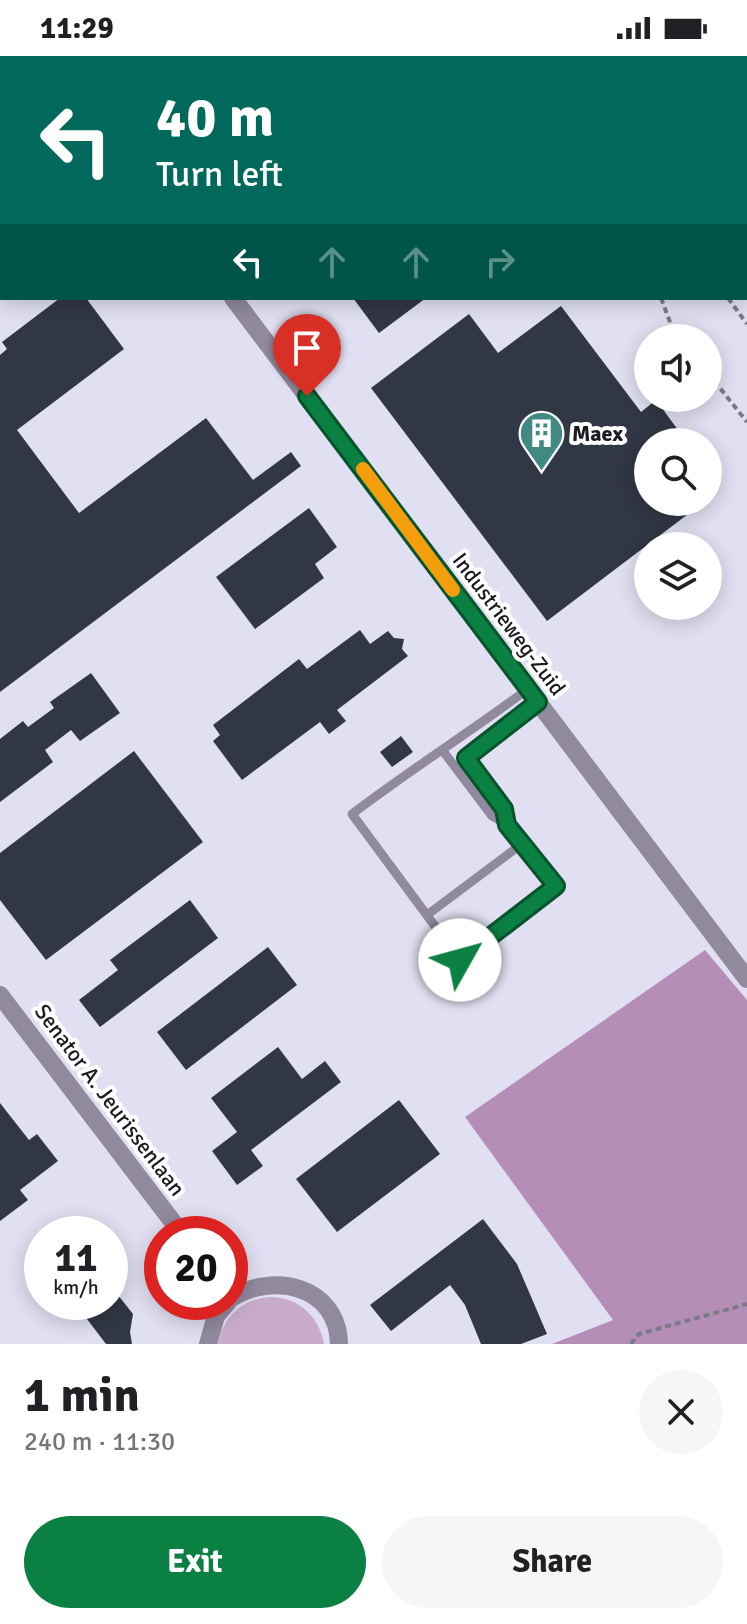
<!DOCTYPE html>
<meta charset="utf-8">
<style>
body{margin:0;font-family:Signika,sans-serif;background:#f6f6f6;color:#202124;height:100vh;display:flex;flex-direction:column;font-size:30px;white-space:nowrap}
*{box-sizing:border-box;margin:0}
p{font-size:26px;color:#757577}
.icon{flex:none;width:44px;height:44px;fill:none;stroke:currentColor;stroke-width:2;stroke-linecap:round;stroke-linejoin:round}
.map{position:relative;height:1288px;overflow:hidden}
.drawer{display:flex;flex-direction:column;background:#fff;flex:1}
.drawer>*{flex:none}
.banner{position:absolute;left:0px;top:0px;width:748px;height:244px;box-shadow:0 4px 20px #0003;background:#00695c;color:#fff;overflow:hidden}
.controls{position:absolute;left:634px;top:268px;display:grid;gap:16px}
.controls a{display:grid;place-items:center;width:88px;height:88px;border-radius:50%;background:#fff;box-shadow:0 4px 20px #0003;font-size:40px}
.speed{position:absolute;left:24px;top:1160px;display:flex;gap:16px;font-size:40px;font-weight:700;text-align:center}
.speed>*{display:grid;place-content:center;width:104px;height:104px;border-radius:50%;background:#fff;box-shadow:0 4px 20px #0003;line-height:1}
.speed small{font-size:20px;font-weight:400}
.speed .limit{border:12px solid #d22;background:#fff;color:#111}
.pin{position:absolute;display:grid;place-items:center;width:68px;height:68px;color:#fff;margin:-82px -34px;border-radius:50% 50% 50% 0;rotate:-45deg;box-shadow:0 0 8px #0007}
.pin .icon{rotate:45deg}
.me{position:absolute;width:88px;margin:-44px;rotate:52deg;stroke-linejoin:round;filter:drop-shadow(0 0 6px #0008)}
.turn{display:flex;align-items:center;gap:28px;height:168px;padding:0 24px;font-size:36px}
.turn .icon{width:104px;height:104px;stroke-width:2.5}
.turn b{display:block;font-size:56px;line-height:68px}
.lanes{display:flex;align-items:center;height:76px;padding:0 24px;background:#0003;justify-content:center;gap:40px;direction:ltr}
.lanes .off{opacity:.35}
.round{display:grid;place-items:center;flex:none;width:84px;height:84px;border-radius:42px;background:#f6f6f6}
.summary{display:flex;align-items:center;justify-content:space-between;height:136px;padding:0 24px}
h1{font-size:48px;font-weight:800;line-height:60px}
.cta{display:flex;gap:16px;margin-top:auto;padding:16px 24px}
.cta a{flex:1;height:92px;border-radius:48px;background:#0b8043;color:#fff;font-size:32px;font-weight:800;line-height:92px;text-align:center}
.cta a+a{background:#f6f6f6;color:#202124}
.status{display:flex;justify-content:space-between;align-items:center;height:56px;padding:0 40px;background:#fff;direction:ltr}
.status svg{height:22px;fill:currentColor}
.map>svg:first-child{display:block}
</style>
<div class="status"><b>11:29</b><svg viewBox="0 0 49 12"><path d="M0 12V9h3v3zM5 12V6h3v6zM10 12V3h3v9zM15 12V0h3v12zM26 1h20v11H26zM47 4h2v5h-2z"/></svg></div>
<div class="map">
<svg width="747" height="1288" viewBox="0 0 747 1288">
<rect width="100%" height="100%" fill="#e0e0f2"/>
<path fill="#c9accb" d="M270,1241C298,1241 319,1260 324,1288H218C223,1261 242,1243 270,1241Z"/>
<path fill="#b48eb7" d="M705,894L747,944V1288H552L613,1264L465,1061Z"/>
<path fill="#313744" d="M60,242H86L124,293L17,374L79,457L206,362L253,424L291,396L301,410L0,636V299L7,293L2,286Z
M353,242H426L379,277Z
M561,250L641,356L656,344L687,386H648V446H704L547,565L371,332L469,258L498,297Z
M309,452L337,491L315,508L324,522L255,573L216,521Z
M360,574L370,588L388,575L394,582L404,583L402,593L408,600L337,654L346,665L329,678L320,666L242,724L213,685L220,679L213,669L299,603L307,613Z
M91,617L120,657L80,685L71,674L45,694L53,706L0,746V683L23,665L28,671L54,652L50,646Z
M401,680L413,696L392,711L380,696Z
M134,695L203,786L46,904L0,844V797Z
M190,844L218,882L100,971L79,944L118,914L110,904Z
M268,891L297,929L186,1014L157,976Z
M278,991L302,1023L325,1005L341,1026L251,1094L263,1110L237,1129L212,1095L237,1076L211,1042Z
M399,1044L440,1098L337,1176L296,1123Z
M0,1047L29,1084L37,1078L58,1105L20,1134L28,1144L0,1165Z
M483,1163L517,1208L547,1278L521,1288H481L465,1249L450,1229L391,1275L370,1249Z
M110,1229L133,1258L130,1276L132,1288H106L74,1246H110Z"/>
<g fill="none" stroke-linecap="round" stroke-linejoin="round">
<path stroke="#7b7b87" stroke-width="4" stroke-dasharray="6 4" stroke-linecap="butt" d="M507,0L508,2
M547,0L548,2
M746,6L747,3
M661,242L673,274L679,282
M728,242L747,268
M708,317L747,366
M631,1288L639,1278L747,1248"/>
<path stroke="#91899d" stroke-width="9" d="M443,695L492,760L507,769L556,830L460,904L352,758C410,714 470,676 528,633
M507,769L504,753L466,702L538,646
M427,859L523,787"/>
<path stroke="#91899d" stroke-width="18" d="M51,0L53,2
M0,167L2,166
M233,242L747,923
M0,939L182,1178
M230,1243C273,1215 338,1230 339,1288
M208,1288L216,1260L228,1246"/>
</g>
<g fill="none" stroke-linecap="round" stroke-linejoin="round">
<defs>
<path id="route" d="M307,340L538,646L466,702L504,753L507,769L556,830L460,904"/>
</defs>
<use href="#route" stroke="#07532c" stroke-width="20"/>
<use href="#route" stroke="#0b8043" stroke-width="14"/>
<path stroke="#f59e0b" stroke-width="14" d="M363,413L453,534"/>
</g>
<defs>
<symbol id="building-pin" viewBox="-11 -11 22 30"><path d="M0 17L-7.5 6A9.5 9.5 0 1 1 7.5 6Z" fill="#428981" stroke="#fff"/><path d="M-4-6H4V6H1V3H-1V6H-4ZM-2.5-4.3h1.7v1.8h-1.7ZM.8-4.3h1.7v1.8H.8ZM-2.5-1h1.7V.8h-1.7ZM.8-1h1.7V.8H.8Z" fill="#fff"/></symbol>
</defs>
<g fill-rule="evenodd">
<use href="#building-pin" x="516" y="352" width="51" height="69"/>
</g>
<g text-anchor="middle" dominant-baseline="central" stroke-width="8" stroke-linejoin="round" paint-order="stroke">
<g font-size="22" font-weight="bold" fill="#1a1a20" stroke="#fff" text-anchor="start">
<text x="572" y="377">Maex</text>
</g>
<g font-size="22" fill="#1a1a20" stroke="#fff">
<text transform="translate(509 568) rotate(53)">Industrieweg-Zuid</text>
<text transform="translate(110 1044) rotate(53)">Senator A. Jeurissenlaan</text>
</g>
</g>
</svg>
<div class="controls">
<a><svg class="icon" aria-label="sound" viewBox="0 0 24 24"><path d="M4 9h4l5-4v14l-5-4H4zM17 9q2 3 0 6"/></svg></a>
<a><svg class="icon" aria-label="search" viewBox="0 0 24 24"><circle cx="10" cy="10" r="6"/><path d="M15 15l6 6"/></svg></a>
<a><svg class="icon" aria-label="layers" viewBox="0 0 24 24"><path d="M12 4l9 5-9 5-9-5zM3 14l9 5 9-5"/></svg></a>
</div>
<div class="speed"><div>11<small>km/h</small></div><div class="limit">20</div></div>
<div class="pin" style="left:307px;top:340px;background:#d93025"><svg class="icon" aria-label="arrive" viewBox="0 0 24 24"><path d="M6 21V4h12l-3 4 3 4H6"/></svg></div>
<svg class="me" style="left:460px;top:904px" viewBox="-20 -20 40 40"><circle r="19" fill="#fff"/><path d="M0-13L10 11 0 6-10 11z" fill="#0b8043"/></svg>
<div class="banner">
<div class="turn"><svg class="icon" aria-label="left" viewBox="0 0 24 24"><path d="M17 20v-9H6M10 6l-5 5 5 5"/></svg><div><b>40 m</b>Turn left</div></div>
<div class="lanes"><svg class="icon" aria-label="left" viewBox="0 0 24 24"><path d="M17 20v-9H6M10 6l-5 5 5 5"/></svg><svg class="icon off" aria-label="ahead" viewBox="0 0 24 24"><path d="M12 20V5M6 11l6-6 6 6"/></svg><svg class="icon off" aria-label="ahead" viewBox="0 0 24 24"><path d="M12 20V5M6 11l6-6 6 6"/></svg><svg class="icon off" aria-label="right" viewBox="0 0 24 24"><path d="M7 20v-9h11M14 6l5 5-5 5"/></svg></div>
</div>
</div>
<section class="drawer">
<div class="summary"><div><h1>1 min</h1><p>240 m · 11:30</p></div><a class="round"><svg class="icon" aria-label="close" viewBox="0 0 24 24"><path d="M6 6l12 12M18 6L6 18"/></svg></a></div>
<div class="cta"><a>Exit</a><a>Share</a></div>
</section>
